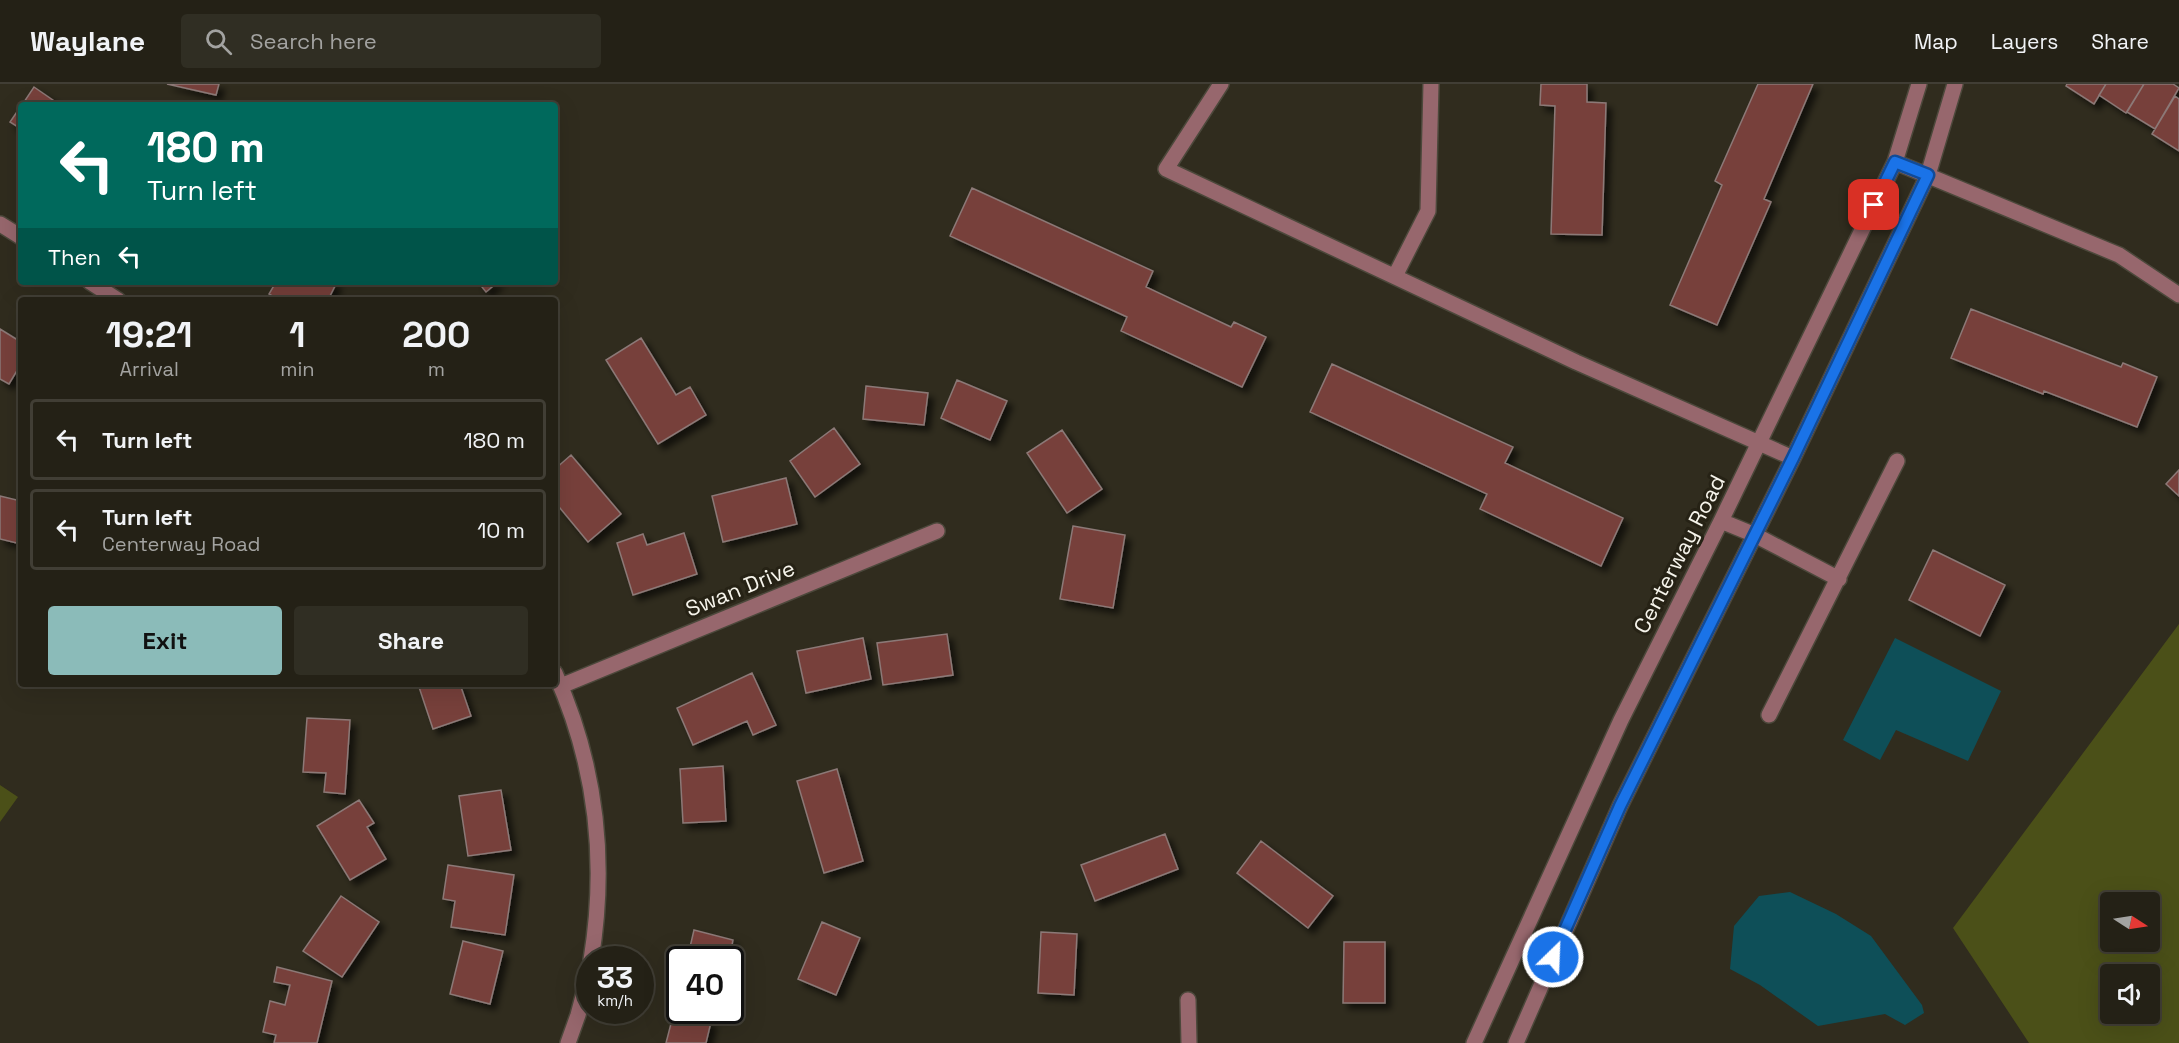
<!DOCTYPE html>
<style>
body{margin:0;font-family:"Space Grotesk",sans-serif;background:#302e23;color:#f1f3f6;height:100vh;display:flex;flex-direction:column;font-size:22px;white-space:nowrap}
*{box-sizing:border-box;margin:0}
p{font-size:20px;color:#a3a3a1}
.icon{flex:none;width:33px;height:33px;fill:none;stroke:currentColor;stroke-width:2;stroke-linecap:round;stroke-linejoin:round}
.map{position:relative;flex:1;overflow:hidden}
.details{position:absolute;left:18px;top:213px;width:540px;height:390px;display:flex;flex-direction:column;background:#242116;border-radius:6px;box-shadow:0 6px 24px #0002,0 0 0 2px #413e35}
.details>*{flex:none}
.banner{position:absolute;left:18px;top:18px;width:540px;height:183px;border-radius:6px;box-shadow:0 6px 24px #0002,0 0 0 2px #413e35;background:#00695c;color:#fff;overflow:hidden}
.needle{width:39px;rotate:102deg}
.tools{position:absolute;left:2100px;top:808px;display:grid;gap:12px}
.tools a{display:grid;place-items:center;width:60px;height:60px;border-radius:6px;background:#242116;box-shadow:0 6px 24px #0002,0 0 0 2px #413e35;font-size:30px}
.speed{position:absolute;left:576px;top:862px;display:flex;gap:12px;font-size:30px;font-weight:700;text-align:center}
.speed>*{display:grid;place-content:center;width:78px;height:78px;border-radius:50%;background:#242116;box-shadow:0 6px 24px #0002,0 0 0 2px #413e35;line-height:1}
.speed small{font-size:15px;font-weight:400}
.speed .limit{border:3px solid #111;border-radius:9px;background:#fff;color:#111}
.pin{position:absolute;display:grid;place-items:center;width:51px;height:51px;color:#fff;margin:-26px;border-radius:12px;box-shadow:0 3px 9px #0006}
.me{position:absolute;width:66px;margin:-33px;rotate:24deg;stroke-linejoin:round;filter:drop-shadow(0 0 4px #0008)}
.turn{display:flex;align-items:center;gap:21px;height:126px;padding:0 30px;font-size:27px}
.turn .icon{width:78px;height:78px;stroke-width:2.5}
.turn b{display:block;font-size:42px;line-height:51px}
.then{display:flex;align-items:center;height:57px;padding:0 30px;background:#0003;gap:12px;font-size:22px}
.eta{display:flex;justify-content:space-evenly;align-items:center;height:102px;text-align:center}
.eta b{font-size:36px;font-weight:800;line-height:42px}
.action{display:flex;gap:12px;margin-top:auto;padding:12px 30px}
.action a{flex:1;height:69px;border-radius:6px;background:#8bbbb9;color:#111;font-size:24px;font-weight:800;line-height:69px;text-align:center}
.action a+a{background:#302e23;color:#f1f3f6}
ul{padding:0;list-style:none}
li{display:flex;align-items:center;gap:18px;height:81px;margin:0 12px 9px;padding:0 18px;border:3px solid #413e35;border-radius:6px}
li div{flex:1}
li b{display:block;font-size:22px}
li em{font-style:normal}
header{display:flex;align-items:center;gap:36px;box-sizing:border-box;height:84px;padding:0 30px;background:#242116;border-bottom:2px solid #413e35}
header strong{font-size:28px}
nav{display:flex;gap:33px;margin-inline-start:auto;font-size:21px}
.search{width:420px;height:54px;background:#302e23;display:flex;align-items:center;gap:15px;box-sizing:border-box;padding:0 21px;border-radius:6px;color:#a3a3a1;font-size:22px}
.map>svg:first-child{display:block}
</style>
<header>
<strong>Waylane</strong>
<div class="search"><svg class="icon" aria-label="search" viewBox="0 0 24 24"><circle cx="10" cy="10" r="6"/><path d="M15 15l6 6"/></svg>Search here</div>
<nav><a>Map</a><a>Layers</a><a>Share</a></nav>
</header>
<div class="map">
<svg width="2179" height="959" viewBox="0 0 2179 959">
<defs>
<filter id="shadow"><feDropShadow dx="5.5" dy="5.5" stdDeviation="3" flood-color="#0009"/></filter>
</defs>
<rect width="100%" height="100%" fill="#302c1e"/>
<path fill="#4b5018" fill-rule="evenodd" d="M2179,540V959H2029L1953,844ZM2110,819H2150V858H2110ZM2110,891H2150V930H2110Z
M0,701L18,713L0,738Z"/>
<path fill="#0e4f58" d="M1895,554L2001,607L1968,677L1896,646L1880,676L1843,656Z
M1790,808L1836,830L1871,852L1922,921L1924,929L1905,941L1885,930L1818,942L1760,901L1730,885L1734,842L1759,812Z"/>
<path fill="#77403b" stroke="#8c7977" stroke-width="1.5" filter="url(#shadow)" d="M167,0H219L216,11Z
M1541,0H1587V18L1606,19L1602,151L1551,150L1555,22L1540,21Z
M1758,0H1813L1764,115L1771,118L1717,241L1670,221L1722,101L1715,97Z
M2067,0H2106L2094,20L2066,2Z
M2106,0H2144L2126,29L2099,11Z
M2144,0H2173L2179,4L2155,45L2127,28Z
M34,3L60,21H22Z
M2175,12L2179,15V67L2152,50Z
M21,22V45L10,38Z
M972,104L1153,187L1146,203L1231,243L1234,238L1266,253L1242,303L1121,247L1127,233L950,152Z
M276,198H332L336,200L328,216H279L269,210Z
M478,198H498L486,208Z
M1971,225L2121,283L2123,279L2157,293L2137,343L2044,307L2043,310L1951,274Z
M0,245L21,258V280L9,300L0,295Z
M641,254L676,311L690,303L706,331L658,360L606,276Z
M1332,280L1513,363L1505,379L1623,434L1601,482L1480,425L1487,410L1310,328Z
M957,296L1007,317L990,356L941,334Z
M866,302L928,309L924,341L863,335Z
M834,344L860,380L815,413L790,377Z
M1062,346L1102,405L1067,429L1027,369Z
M571,371L621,430L588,458L555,418V385Z
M2179,386V412L2166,400Z
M786,394L797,440L723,458L712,412Z
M0,412L21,417V460L0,455Z
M1073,442L1125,451L1113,524L1060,515Z
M684,449L697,490L633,511L617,459L643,450L647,461Z
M1933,466L2005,501L1980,552L1909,516Z
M947,550L953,591L883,601L877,559Z
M863,554L871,595L806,609L797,567Z
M752,589L776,641L753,651L747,637L693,661L677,624Z
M418,600H460L471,632L433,645Z
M307,634L350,636L345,710L324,708L326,689L303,688Z
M723,682L726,737L683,739L680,685Z
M837,685L863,777L824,789L797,697Z
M501,706L511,766L468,772L459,712Z
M359,716L374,739L367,743L386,775L350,796L317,742Z
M1165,750L1178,785L1095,817L1081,781Z
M1261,757L1333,812L1308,844L1237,789Z
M448,781L514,791L505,851L451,843L455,817L443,815Z
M341,812L379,838L342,893L303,867Z
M822,838L860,854L836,911L798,895Z
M694,846L733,856L729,876H687Z
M1041,848L1077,850L1074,911L1038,909Z
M463,857L503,867L490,920L450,910Z
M1344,858H1385V919H1343Z
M277,883L332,897L317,959H274L276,951L263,948L270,917L285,921L290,901L274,898Z
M674,928L711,938L706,959H666Z"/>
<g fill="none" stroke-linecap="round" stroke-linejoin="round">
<defs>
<path id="minor" d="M1221,0L1166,85L1576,278L1793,374
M1895,78L2119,171L2179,211
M0,140L21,153
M1395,192L1428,127L1431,0
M90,198L118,216
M1721,437L1755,451L1839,495
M555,589C596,680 607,778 591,876
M561,602L937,447
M1769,631L1897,377
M1188,916L1189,959
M568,959L578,931L590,886
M1474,959L1621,636L1721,437L1895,78L1919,0
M1516,959L1620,722L1793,374L1928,91L1955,0"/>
</defs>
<use href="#minor" stroke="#4c483b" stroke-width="18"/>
<use href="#minor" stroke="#97676d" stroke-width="15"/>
</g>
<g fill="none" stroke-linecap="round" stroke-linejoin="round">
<defs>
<path id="route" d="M1553,873L1620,722L1793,374L1928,91L1895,78L1874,121"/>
</defs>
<use href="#route" stroke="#114b97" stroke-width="15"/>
<use href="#route" stroke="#1a73e8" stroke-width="10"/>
</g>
<g text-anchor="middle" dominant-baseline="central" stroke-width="6" stroke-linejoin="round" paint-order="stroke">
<g font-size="22" fill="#f6f4eb" stroke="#262215">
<text transform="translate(1679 470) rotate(-63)">Centerway Road</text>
<text transform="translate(740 504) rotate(-22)">Swan Drive</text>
</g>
</g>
</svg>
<div class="tools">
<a><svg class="needle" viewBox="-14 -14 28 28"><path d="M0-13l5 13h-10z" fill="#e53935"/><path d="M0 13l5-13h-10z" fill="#a3a3a1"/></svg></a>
<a><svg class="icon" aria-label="sound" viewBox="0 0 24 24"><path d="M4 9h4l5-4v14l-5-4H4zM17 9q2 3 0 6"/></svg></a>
</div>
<div class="speed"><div>33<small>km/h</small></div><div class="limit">40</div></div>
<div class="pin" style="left:1874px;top:121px;background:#d93025"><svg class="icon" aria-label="arrive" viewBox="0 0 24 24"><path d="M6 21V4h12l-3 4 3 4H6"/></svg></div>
<svg class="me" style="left:1553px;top:873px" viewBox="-20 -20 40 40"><circle r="17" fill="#1a73e8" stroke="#fff" stroke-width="3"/><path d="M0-11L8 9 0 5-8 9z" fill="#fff"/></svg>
<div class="banner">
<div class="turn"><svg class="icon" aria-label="left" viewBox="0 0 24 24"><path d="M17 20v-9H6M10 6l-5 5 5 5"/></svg><div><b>180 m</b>Turn left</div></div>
<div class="then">Then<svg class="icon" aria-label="left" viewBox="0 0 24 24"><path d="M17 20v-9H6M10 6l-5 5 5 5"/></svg></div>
</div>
<section class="details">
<div class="eta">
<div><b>19:21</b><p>Arrival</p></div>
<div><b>1</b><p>min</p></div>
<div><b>200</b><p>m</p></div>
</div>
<ul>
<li><svg class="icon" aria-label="left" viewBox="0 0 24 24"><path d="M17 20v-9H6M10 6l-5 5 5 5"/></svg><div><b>Turn left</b></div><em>180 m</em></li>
<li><svg class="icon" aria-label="left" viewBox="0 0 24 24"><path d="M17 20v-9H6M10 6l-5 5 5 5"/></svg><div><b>Turn left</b><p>Centerway Road</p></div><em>10 m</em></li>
</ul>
<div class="action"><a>Exit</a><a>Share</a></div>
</section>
</div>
